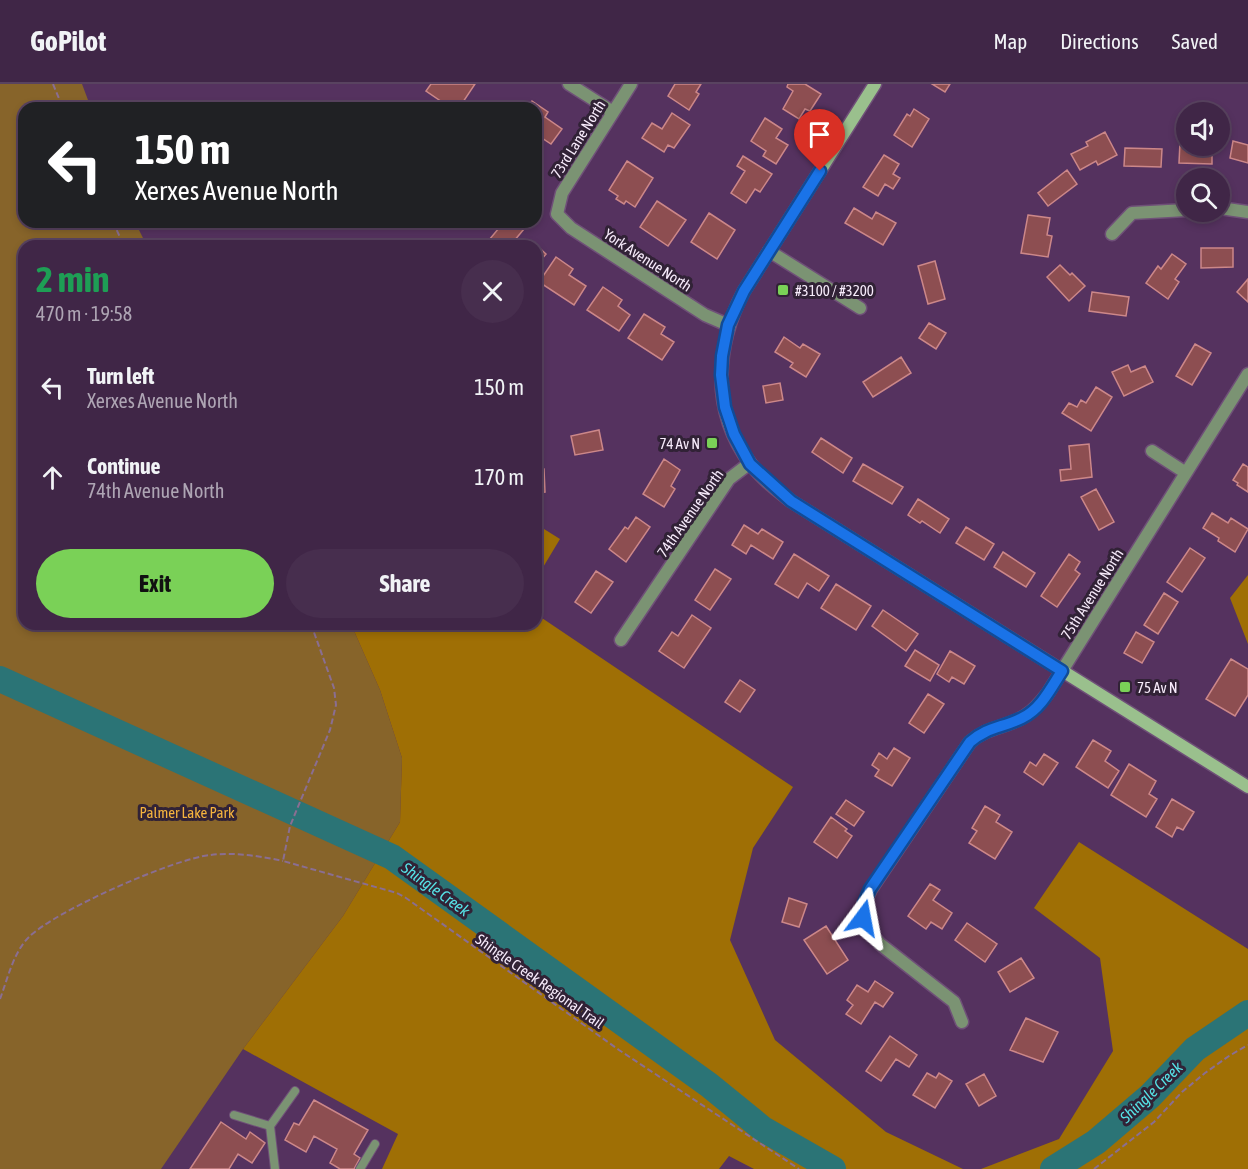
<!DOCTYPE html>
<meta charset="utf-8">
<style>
body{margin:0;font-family:"Asap Condensed",sans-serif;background:#472e4e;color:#f1f3f6;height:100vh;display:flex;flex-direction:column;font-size:22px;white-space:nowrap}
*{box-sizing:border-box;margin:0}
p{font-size:20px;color:#aea5b4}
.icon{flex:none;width:33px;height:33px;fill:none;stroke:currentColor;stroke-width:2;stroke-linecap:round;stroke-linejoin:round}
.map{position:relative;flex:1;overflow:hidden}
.panel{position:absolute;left:18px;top:156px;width:524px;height:390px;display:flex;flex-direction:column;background:#402647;border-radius:18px;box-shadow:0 3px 9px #0003,0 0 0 2px #594360}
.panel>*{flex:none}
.guide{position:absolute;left:18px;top:18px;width:524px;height:126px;border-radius:18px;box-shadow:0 3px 9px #0003,0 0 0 2px #594360;background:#202124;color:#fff;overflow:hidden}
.tools{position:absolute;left:1176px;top:18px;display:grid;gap:12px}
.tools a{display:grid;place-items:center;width:54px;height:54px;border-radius:50%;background:#402647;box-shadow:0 3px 9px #0003,0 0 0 2px #594360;font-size:30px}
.pin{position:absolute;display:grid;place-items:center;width:51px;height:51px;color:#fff;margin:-62px -26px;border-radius:50% 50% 50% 0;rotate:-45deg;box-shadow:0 0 6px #0007}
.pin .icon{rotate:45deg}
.me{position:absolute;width:66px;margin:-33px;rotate:13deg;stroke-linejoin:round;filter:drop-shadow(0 0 4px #0008)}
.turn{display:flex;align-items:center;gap:21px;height:126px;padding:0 18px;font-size:27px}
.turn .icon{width:78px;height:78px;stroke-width:2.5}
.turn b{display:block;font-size:42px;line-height:51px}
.round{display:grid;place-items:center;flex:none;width:63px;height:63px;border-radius:32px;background:#472e4e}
.summary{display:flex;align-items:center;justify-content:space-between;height:102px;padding:0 18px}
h1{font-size:36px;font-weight:700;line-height:45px;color:#1e9e55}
.action{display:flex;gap:12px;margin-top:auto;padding:12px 18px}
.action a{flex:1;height:69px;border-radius:36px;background:#7ad157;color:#111;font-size:24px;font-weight:700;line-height:69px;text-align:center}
.action a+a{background:#472e4e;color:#f1f3f6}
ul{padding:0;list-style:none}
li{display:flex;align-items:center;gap:18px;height:90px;padding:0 18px}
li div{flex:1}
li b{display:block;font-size:22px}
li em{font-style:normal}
header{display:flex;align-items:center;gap:36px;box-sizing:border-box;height:84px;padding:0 30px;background:#402647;border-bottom:2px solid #594360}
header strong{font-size:28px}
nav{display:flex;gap:33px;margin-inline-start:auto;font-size:21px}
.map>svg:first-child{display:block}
</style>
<header>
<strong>GoPilot</strong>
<nav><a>Map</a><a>Directions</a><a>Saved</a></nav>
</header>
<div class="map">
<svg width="1248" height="1085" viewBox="0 0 1248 1085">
<rect width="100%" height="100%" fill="#55325f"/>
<path fill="#87642a" d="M0,0H82L91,24H24V138H135L147,162H24V540H351L380,606L402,674L400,738L343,832L243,965L161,1085H0Z"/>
<path fill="#9f6f05" d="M536,440L560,455L536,495Z
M1248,491V560L1230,514Z
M536,530L793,703L753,764L730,856L775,956L886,1048L963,1085H754L729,1072L719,1085H382L398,1050L243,965L343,832L400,738L402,674L380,606L351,540H536Z
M1079,758L1248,865V1085H981L1059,1055L1113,967L1100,874L1034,824Z"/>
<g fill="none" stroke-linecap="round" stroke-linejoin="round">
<path stroke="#2b7476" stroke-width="26" d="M0,595L392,773L709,1001L763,1045L833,1085
M1053,1085L1096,1058L1150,1012L1195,965L1248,929"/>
</g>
<path fill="#8d4e51" stroke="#cc8789" stroke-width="1.5" d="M431,0H475L459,24H451L426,7Z
M675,0H701L696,8L699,10L689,26L668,12Z
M788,0H805L821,10L810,27L805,25L799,35L783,25L793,7L787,3Z
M932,0H950L945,8Z
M532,17L548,28L545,33L562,45L551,60L536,50V24H527Z
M914,25L929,35L912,63L894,51L907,30L910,32Z
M672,29L690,41L674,64L668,61L664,68L642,54L652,39L662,45Z
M765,34L782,45L776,54L788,61L776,80L763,72L766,67L751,57Z
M1105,48L1117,71L1098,81L1096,77L1080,86L1071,70L1088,62L1086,58Z
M1233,57L1248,61V79L1230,74Z
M1180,58H1186V62H1212V80L1179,79Z
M1125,64L1162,65L1161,83L1124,82Z
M884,71L899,80L893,90L900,94L893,105L885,100L878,112L863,103Z
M743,72L772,90L760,108L755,105L746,119L731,109L745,87L737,82Z
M627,77L653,94L635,123L626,117L624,120L616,115L618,112L609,106Z
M1067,86L1077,100L1048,122L1038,109Z
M657,117L686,136L668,162L640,143Z
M854,124L872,135L876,128L896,139L883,161L845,139Z
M709,129L735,146L717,175L691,158Z
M1028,131L1050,134L1047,151L1052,152L1048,173L1021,169Z
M504,138H516L524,145L514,157L520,162H484Z
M533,158L546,170L536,182V162H530Z
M1201,164H1233V183L1201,184Z
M1172,170L1186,180L1175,195L1179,198L1168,215L1146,199L1158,182L1161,185Z
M556,173L573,185L569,191L586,202L574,221L539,198Z
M935,177L945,215L928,220L918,182Z
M1060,181L1070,191L1072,189L1085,202L1069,217L1047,193Z
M1248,195V218L1237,208Z
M603,203L622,216L618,222L630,231L619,247L587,226Z
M1092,208L1129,213L1126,232L1089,227Z
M644,230L665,243L661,250L674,258L662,276L628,254Z
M929,239L946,249L936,265L919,254Z
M784,253L800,264L803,260L820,270L806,293L790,283L793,279L775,268Z
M1195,260L1211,269L1192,301L1176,292Z
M901,273L911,289L873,313L863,298Z
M1128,281L1131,288L1145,282L1153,298L1124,312L1112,288Z
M780,299L783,316L766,319L763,302Z
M1096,303L1112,313L1091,347L1062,329L1069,319L1077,323L1081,316L1086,319Z
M599,346L603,366L575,371L571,352Z
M821,354L852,374L843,389L812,368Z
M1089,360L1092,393L1061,397L1060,386L1071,385L1069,362Z
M664,375L680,386L671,402L675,405L664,423L643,410Z
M863,380L903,403L892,420L853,397Z
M1243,380L1248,383V408L1237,401L1238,399L1233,396Z
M544,385L545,408L536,409V386Z
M1096,405L1114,438L1099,446L1081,413Z
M918,415L949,435L940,449L922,437L920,439L908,431Z
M1212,429L1228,439L1231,434L1248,445L1235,468L1218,457L1219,454L1203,444Z
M636,433L650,443L626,478L609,465L625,443L628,445Z
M744,441L758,450L762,445L783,458L773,475L751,461L746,470L732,461Z
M966,443L994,460L984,476L956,459Z
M1190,464L1205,474L1182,508L1167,498Z
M1003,468L1035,489L1026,503L994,483Z
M794,470L829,492L819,507L807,499L798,514L775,500Z
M1069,470L1080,478L1075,486L1080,490L1057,523L1041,512Z
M715,485L731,495L710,526L695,516Z
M596,487L613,498L591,529L575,518Z
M836,500L871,522L856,546L821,524Z
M1164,509L1178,518L1158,550L1144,541Z
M883,526L918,550L906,567L872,542Z
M692,531L711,544L684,584L659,567L672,548L678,552Z
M1136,548L1154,558L1142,579L1124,569Z
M915,566L939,581L930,597L905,582Z
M950,567L975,582L964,600L952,593L949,598L937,590Z
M1231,575L1248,585V611L1235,632L1206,615Z
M740,596L755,606L740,628L725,618Z
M928,610L944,620L924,649L909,639Z
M1093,656L1111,667L1105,677L1119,687L1108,704L1076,683Z
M894,664L910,674L892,702L875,692L879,686L872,681L879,669L887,675Z
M1044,670L1058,679L1043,701L1024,688L1030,678L1036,682Z
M1129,680L1156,697L1149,710L1157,715L1146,733L1111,711Z
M1172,715L1194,728L1183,746L1177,743L1172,753L1156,743Z
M846,716L864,728L854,742L836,730Z
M985,722L1000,731L996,738L1012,748L995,775L969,759L977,747L972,744Z
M831,733L847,745L845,747L852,752L837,774L814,758Z
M930,800L940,806L933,816L952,829L942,845L931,838L926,845L908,832Z
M789,814L807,820L799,843L782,838Z
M967,839L997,860L985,878L955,856Z
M826,842L848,876L827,890L804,856Z
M1021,874L1034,894L1010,908L998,888Z
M875,897L893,909L883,923L875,918L861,940L846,930L853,921L847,916L857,901L868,908Z
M1026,934L1058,948L1043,978L1010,966Z
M890,952L917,971L909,983L896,975L881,997L866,987Z
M927,989L936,994L939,989L952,997L935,1024L913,1011Z
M984,990L996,1012L979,1022L966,1000Z
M314,1016L368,1046L354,1070L360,1074L354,1085H340L330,1079L337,1065L314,1052L306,1068L285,1056L294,1039L299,1041Z
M221,1038L246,1055L250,1048L265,1059L252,1079L238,1070L229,1085H190Z"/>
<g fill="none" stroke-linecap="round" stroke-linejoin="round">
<defs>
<path id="lane" d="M234,1031L270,1042
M275,1085L270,1042L295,1007
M360,1085L375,1060"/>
<path id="street" d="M569,0L613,28
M631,0L562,109L557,130L571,144L705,231L728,241
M1220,124L1248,128
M1112,150L1132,129L1186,126
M769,167L860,224
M1152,367L1186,389
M621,556L729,395L750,379
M962,938L954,918L880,860C862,840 860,829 871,805L970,658C988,642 1006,644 1025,632C1035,626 1041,618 1048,609L1248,290"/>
<path id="secondary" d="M875,0L744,207C715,262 711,327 750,379C761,394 777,406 791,417L1248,703"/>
</defs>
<use href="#lane" stroke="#6f5078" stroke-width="10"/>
<use href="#street" stroke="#6f5078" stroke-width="15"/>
<use href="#secondary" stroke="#6f5078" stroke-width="15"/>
<path stroke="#8a6e92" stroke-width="2" stroke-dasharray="6 3" stroke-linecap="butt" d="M53,0L63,24
M113,138L124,162
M311,540L334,604L336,621L330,646L290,742L283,777L397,809L406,814L619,966L799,1085
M0,915C8,894 13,869 29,853C55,827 173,775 210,771C234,768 260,772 283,777
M1094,1085L1154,1038L1182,1008L1205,989L1229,972L1248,961"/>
<use href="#lane" stroke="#7b9373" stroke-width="8"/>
<use href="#street" stroke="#7b9373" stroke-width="12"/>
<use href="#secondary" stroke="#9ac08d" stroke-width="12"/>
</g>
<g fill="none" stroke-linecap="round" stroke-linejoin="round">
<defs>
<path id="route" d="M820,87L744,207L728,241L722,272L721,291L725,323L734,350L750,380L791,417L1062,587C1051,604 1041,625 1022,634C1002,644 987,643 970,658L870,805L864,819L863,834"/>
</defs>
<use href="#route" stroke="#114b97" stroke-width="15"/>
<use href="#route" stroke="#1a73e8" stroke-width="10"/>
</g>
<g fill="#7ad157" stroke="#312236" stroke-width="2">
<rect x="777" y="200" width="12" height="12" rx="3"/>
<rect x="706" y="353" width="12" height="12" rx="3"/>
<rect x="1119" y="597" width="12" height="12" rx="3"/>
</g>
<g text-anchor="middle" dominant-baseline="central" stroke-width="6" stroke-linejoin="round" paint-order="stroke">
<g font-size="15" fill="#f7ebfb" stroke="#312236">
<text transform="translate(578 55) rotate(-58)">73rd Lane North</text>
<text transform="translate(648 176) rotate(33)">York Avenue North</text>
<text transform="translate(690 429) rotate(-55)">74th Avenue North</text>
<text transform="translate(1092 510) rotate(-58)">75th Avenue North</text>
<text transform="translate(540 897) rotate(35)">Shingle Creek Regional Trail</text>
</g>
<g font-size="15" fill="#f7ebfb" stroke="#312236" text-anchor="start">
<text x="795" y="206">#3100 / #3200</text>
<text x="700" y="359" text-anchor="end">74 Av N</text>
<text x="1137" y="603">75 Av N</text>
</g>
<g font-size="15" fill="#f6b43e" stroke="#312236">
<text x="187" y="728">Palmer Lake Park</text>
</g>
<g font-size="16" font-style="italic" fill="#56e2e6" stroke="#312236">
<text transform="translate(436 805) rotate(36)">Shingle Creek</text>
<text transform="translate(1151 1008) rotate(-44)">Shingle Creek</text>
</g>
</g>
</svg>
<div class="tools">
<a><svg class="icon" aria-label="sound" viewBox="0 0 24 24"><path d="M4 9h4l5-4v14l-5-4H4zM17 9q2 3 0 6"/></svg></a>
<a><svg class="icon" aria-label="search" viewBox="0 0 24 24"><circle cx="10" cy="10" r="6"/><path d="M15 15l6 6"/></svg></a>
</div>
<div class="pin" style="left:820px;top:87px;background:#d93025"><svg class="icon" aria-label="arrive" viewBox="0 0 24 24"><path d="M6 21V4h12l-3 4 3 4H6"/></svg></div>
<svg class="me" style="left:863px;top:834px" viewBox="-20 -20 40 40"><path d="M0-17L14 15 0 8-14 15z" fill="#1a73e8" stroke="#fff" stroke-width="4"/></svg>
<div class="guide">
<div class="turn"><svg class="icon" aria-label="left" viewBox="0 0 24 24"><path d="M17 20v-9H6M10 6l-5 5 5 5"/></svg><div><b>150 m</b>Xerxes Avenue North</div></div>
</div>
<section class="panel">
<div class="summary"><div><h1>2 min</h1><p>470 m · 19:58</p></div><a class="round"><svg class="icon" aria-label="close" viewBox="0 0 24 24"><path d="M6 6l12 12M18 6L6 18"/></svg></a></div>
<ul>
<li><svg class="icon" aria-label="left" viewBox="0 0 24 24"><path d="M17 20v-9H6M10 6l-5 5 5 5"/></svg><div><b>Turn left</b><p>Xerxes Avenue North</p></div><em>150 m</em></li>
<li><svg class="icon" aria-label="ahead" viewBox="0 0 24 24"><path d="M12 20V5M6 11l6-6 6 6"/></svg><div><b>Continue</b><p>74th Avenue North</p></div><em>170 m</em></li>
</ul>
<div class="action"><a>Exit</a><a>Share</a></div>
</section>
</div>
